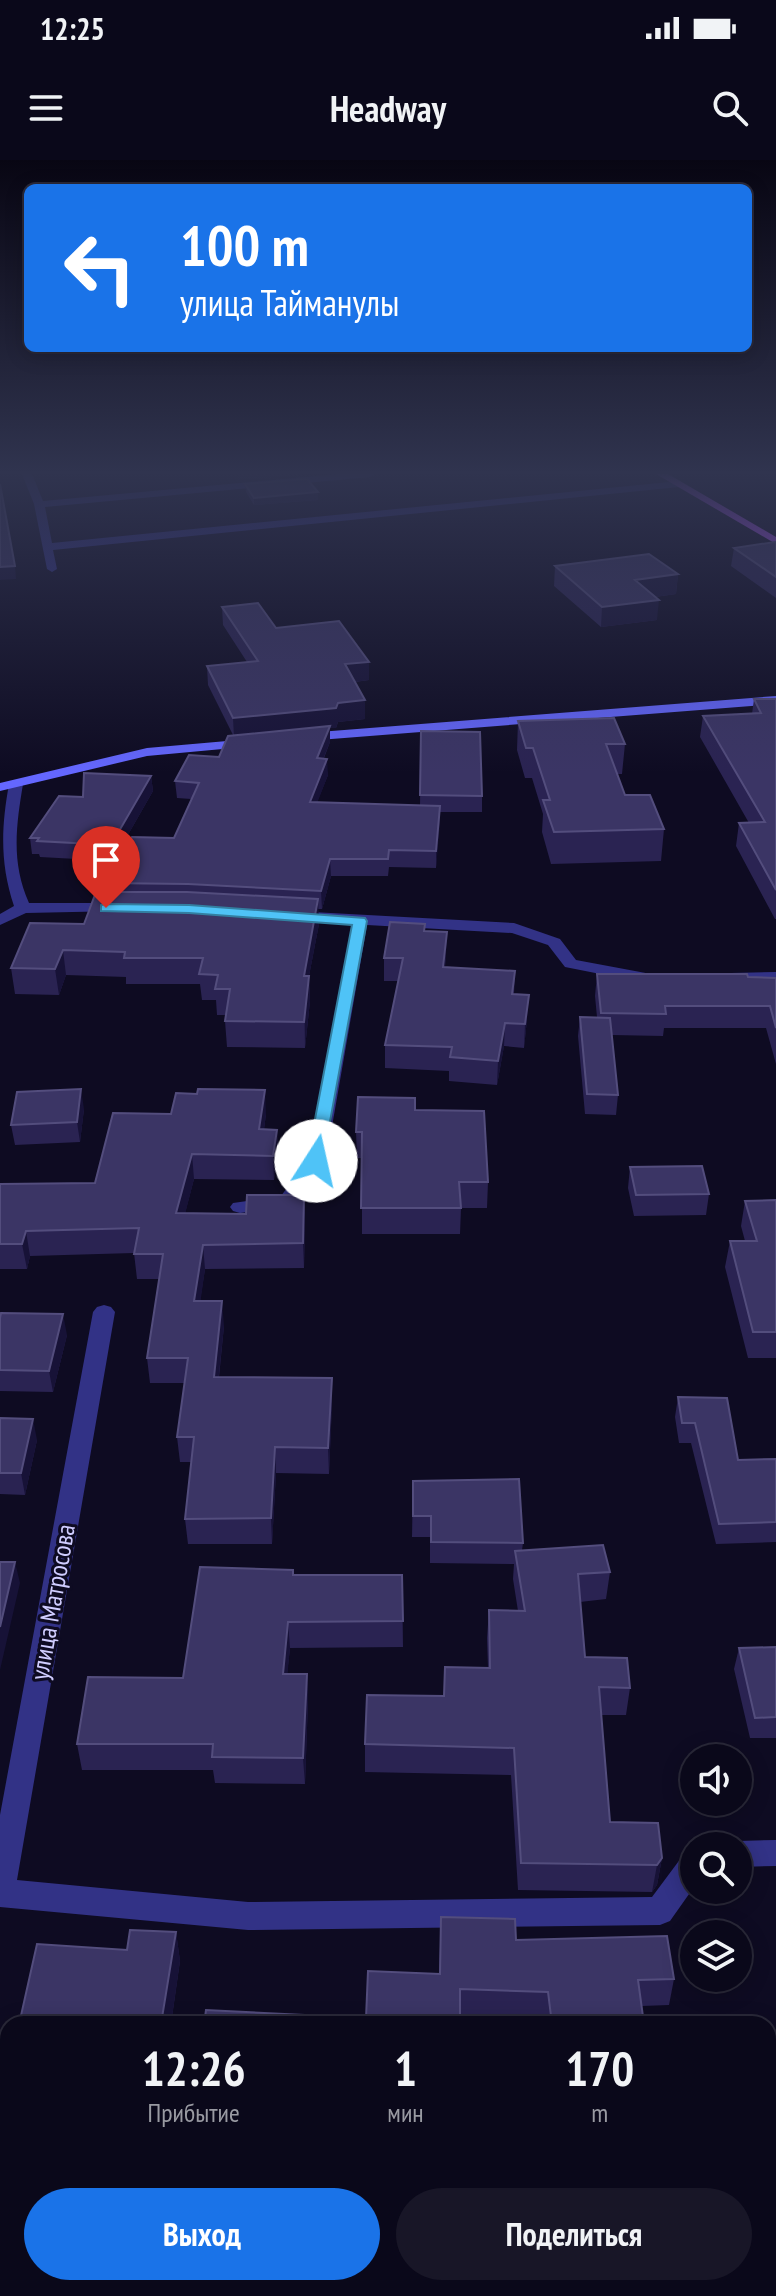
<!DOCTYPE html>
<html lang="ru">
<meta charset="utf-8">
<style>
body{margin:0;font-family:"PT Sans Narrow",sans-serif;background:#181627;color:#f1f3f6;height:100vh;display:flex;flex-direction:column;font-size:30px;white-space:nowrap}
*{box-sizing:border-box;margin:0}
p{font-size:26px;color:#999aa2}
.icon{flex:none;width:44px;height:44px;fill:none;stroke:currentColor;stroke-width:2;stroke-linecap:round;stroke-linejoin:round}
.map{position:relative;flex:1;overflow:hidden}
.panel{position:absolute;left:0px;top:1856px;width:776px;height:280px;display:flex;flex-direction:column;background:#0a081a;border-radius:24px 24px 0 0;box-shadow:0 4px 20px #0003,0 0 0 2px #2a2939}
.panel>*{flex:none}
.guide{position:absolute;left:24px;top:24px;width:728px;height:168px;border-radius:12px;box-shadow:0 4px 20px #0003,0 0 0 2px #2a2939;background:#1a73e8;color:#fff;overflow:hidden}
.buttons{position:absolute;left:680px;top:1584px;display:grid;gap:16px}
.buttons a{display:grid;place-items:center;width:72px;height:72px;border-radius:50%;background:#0a081a;box-shadow:0 4px 20px #0003,0 0 0 2px #2a2939;font-size:40px}
.pin{position:absolute;display:grid;place-items:center;width:68px;height:68px;color:#fff;margin:-82px -34px;border-radius:50% 50% 50% 0;rotate:-45deg;box-shadow:0 0 8px #0007}
.pin .icon{rotate:45deg}
.me{position:absolute;width:88px;margin:-44px;rotate:10deg;stroke-linejoin:round;filter:drop-shadow(0 0 6px #0008)}
.turn{display:flex;align-items:center;gap:28px;height:168px;padding:0 24px;font-size:36px}
.turn .icon{width:104px;height:104px;stroke-width:2.5}
.turn b{display:block;font-size:56px;line-height:68px}
.eta{display:flex;justify-content:space-evenly;align-items:center;height:136px;text-align:center}
.eta b{font-size:48px;font-weight:600;line-height:56px}
.action{display:flex;gap:16px;margin-top:auto;padding:16px 24px}
.action a{flex:1;height:92px;border-radius:48px;background:#1a73e8;color:#fff;font-size:32px;font-weight:600;line-height:92px;text-align:center}
.action a+a{background:#181627;color:#f1f3f6}
.status{display:flex;justify-content:space-between;align-items:center;height:56px;padding:0 40px;background:#0a081a;direction:ltr}
.status svg{height:22px;fill:currentColor}
header{display:flex;justify-content:space-between;align-items:center;height:104px;padding:0 24px;background:#0a081a;font-size:36px;font-weight:600}
.map>svg:first-child{display:block}
</style>
<div class="status"><b>12:25</b><svg viewBox="0 0 49 12"><path d="M0 12V9h3v3zM5 12V6h3v6zM10 12V3h3v9zM15 12V0h3v12zM26 1h20v11H26zM47 4h2v5h-2z"/></svg></div>
<header><svg class="icon" aria-label="menu" viewBox="0 0 24 24"><path d="M4 6h16M4 12h16M4 18h16"/></svg>Headway<svg class="icon" aria-label="search" viewBox="0 0 24 24"><circle cx="10" cy="10" r="6"/><path d="M15 15l6 6"/></svg></header>
<div class="map">
<svg width="776" height="2136" viewBox="0 0 776 2136">
<rect width="100%" height="100%" fill="#0e0b22"/>
<g fill="none" stroke-linecap="round" stroke-linejoin="round">
<path fill="#323286" fill-rule="evenodd" d="M22,314H32L43,341L338,314H375L370,317L45,347L52,383L679,321L684,324L679,327L53,390L57,409L52,412L47,409L34,344Z
M16,620L23,624C16,666 11,703 29,743H114L120,745V751L26,753L0,765V754L14,746C0,704 1,668 9,624Z
M294,751L514,763L560,779L576,800L651,814L659,819L651,824L565,807L548,785L512,773L367,765L326,1001L294,1046L240,1053L233,1051L230,1047L233,1043L281,1036L307,1001L352,764L288,759V753Z
M776,812V822L731,823L723,818L731,813Z
M104,1145L111,1147L115,1152L17,1720L248,1742L652,1737L684,1694L694,1690V1727L670,1761L660,1765L248,1770L0,1747V1655L93,1152L97,1147Z
M776,1680V1706L738,1707V1686H727L738,1681Z"/>
<path fill="#6467ff" fill-rule="evenodd" d="M776,536V544L306,581L299,577L306,573Z
M250,579L257,583L255,586L147,596L0,631V623L147,588Z"/>
<path fill="#b754ff" fill-rule="evenodd" d="M656,314H668L776,377V384Z"/>
</g>
<path fill="#2a2352" d="M245,324L318,332V340L254,345L246,332Z
M776,383V438L731,406L734,388Z
M555,406L678,414L676,434L655,437L657,460L601,467L554,426Z
M222,447L276,468L369,502V520L355,522L365,540V559L338,562L336,568H330V582L324,598L328,615L317,642L420,646L421,571L482,636V652H440L436,708L389,707L388,716H331L322,749H318L319,764L309,816L310,841L305,888L227,887L225,861L226,855H217L216,840H202L200,824H126V817L66,815L59,835L15,834L11,808L84,764L107,732L106,723L174,678L191,639L177,638L175,621L219,597L233,575L208,525L207,506L247,502L223,465Z
M754,539H776V759H775L736,686L739,663H749L700,577L703,556L752,554Z
M518,561L625,584L622,614H617L625,635L664,669L661,701L551,704L542,672L543,654L532,618H525L517,590Z
M151,616L153,631L113,701L40,697L39,694H32L30,678L83,637Z
M425,764V771L446,795L445,807L515,811L514,834L527,859L524,888L504,886L497,925L449,921V911L385,908V885L398,821H384V798Z
M597,814L776,818V904L766,868H664L663,876L612,875L618,935L616,955L585,954L578,876L580,857H597L595,836Z
M84,949L80,982L15,985L11,965Z
M415,950L488,1022L487,1048H461L460,1074H362V998H357L356,972Z
M266,954L264,969L277,970L278,994L274,1020L194,1019L185,1053L246,1054L304,1035L305,1059L304,1108L205,1109L200,1141L224,1166L219,1217L332,1218V1243L329,1314L276,1313L272,1384H188L185,1359L191,1302H180L177,1277L185,1223H150L147,1198L159,1119H137L134,1093L30,1096L27,1109H0V1024L95,1023Z
M630,1007L709,1034L706,1055L634,1056L628,1028Z
M776,1040V1198H748L725,1107L730,1081H745L741,1066L745,1041Z
M0,1158L67,1175L53,1232L0,1231Z
M678,1237L738,1300L776,1299V1382L716,1384L691,1283H679L675,1257Z
M0,1258L37,1280L25,1335L0,1334Z
M413,1321L523,1383L522,1390L610,1412L606,1439L580,1442L585,1497L630,1528L626,1555H601L610,1662L662,1698L657,1725L652,1732L518,1730L511,1615L365,1612V1584L444,1536L445,1507L488,1508L487,1478L489,1450L518,1451L513,1419L514,1404L430,1403V1377H412Z
M293,1410L294,1415H402L403,1487L290,1488L287,1514H307L308,1540L305,1624L215,1623L213,1610H82L77,1584L183,1518Z
M776,1487V1578H750L734,1509L739,1488Z
M441,1757L516,1780L674,1819L669,1845L642,1846L644,1864H546L545,1858L460,1855L366,1858L439,1814Z
M176,1772L180,1801L171,1864H21L20,1860L127,1790Z
M542,2128H619L620,2136H542Z"/>
<path fill="#171237" d="M238,314H308L238,320Z
M318,332V340L254,345V338Z
M15,406L16,419L0,420V407Z
M678,414L676,434L633,440L635,420Z
M659,440L657,460L601,467L602,447Z
M369,502V520L345,523V504Z
M365,540V559L338,562L336,568H330V582L317,614L234,577L233,558Z
M327,599L328,615L311,659L310,642Z
M151,616L153,631L113,701L111,685Z
M440,646V663L436,708V691Z
M330,699L331,716L322,749L321,731Z
M318,739L319,764L309,816L310,841L305,888L304,816Z
M447,772L446,795L442,830L443,807Z
M63,790L66,815L59,835L55,809Z
M529,835L527,859L524,888L525,864Z
M505,863L504,886L497,925L498,901Z
M81,929L84,949L80,982L77,962Z
M265,930L266,954L261,993L259,969Z
M277,970L278,994L274,1020L273,996Z
M192,994L194,1019L179,1078L176,1053Z
M304,1035L305,1059L304,1108L303,1083Z
M26,1071L30,1096L27,1109L22,1084Z
M203,1085L205,1109L197,1166L194,1141Z
M222,1141L224,1166L216,1242L214,1217Z
M63,1154L67,1175L53,1232L49,1211Z
M332,1218V1243L329,1314L328,1288Z
M33,1259L37,1280L25,1335L21,1313Z
M275,1287L276,1313L272,1384L271,1358Z
M15,1402L20,1423L0,1510V1467Z
M288,1462L290,1488L285,1540L283,1514Z
M307,1514L308,1540L305,1624L303,1598Z
M662,1698L657,1725L652,1732L657,1705Z
M176,1772L180,1801L171,1864H161Z"/>
<path fill="#3b3565" stroke="#534d7d" stroke-width="2" d="M307,319L318,332L254,338L245,324Z
M0,324L15,406L0,407Z
M775,382L776,383V417L734,388Z
M649,394L678,414L635,420L659,440L602,447L555,406Z
M258,443L276,468L339,461L369,502L345,504L365,540L338,543L336,548L233,558L207,506L258,501L222,447Z
M754,539H776V730L739,663L765,662L703,556L761,553Z
M614,558L625,584H606L625,635H650L664,669L554,672L543,640H550L533,588H526L518,561Z
M330,566L317,598L327,599L310,642L440,646L436,691L389,690L388,699H330L321,731L188,724L106,723L132,677L174,678L199,623L175,621L189,595L219,597L228,576Z
M421,571L480,572L482,636L420,635Z
M84,613L151,616L111,685L37,681L39,678H30L59,636L83,637Z
M96,732H187L318,739L304,816H309L304,862L225,861L230,829H215L218,815L199,814L203,798H124L125,792L63,790L55,809L11,808L30,763L84,764Z
M390,762L425,764L424,771L447,772L443,807L515,811L512,834L529,835L525,864L505,863L498,901L450,897L452,887L385,885L403,798H384Z
M597,814H747L748,817L776,818V868L770,846H665L666,854L601,853Z
M580,857L610,858L618,935L587,934Z
M81,929L77,962L11,965L17,932Z
M198,929L265,930L259,969L277,970L273,996L192,994L176,1053L246,1054L247,1035H304L303,1083L203,1085L194,1141H222L214,1217L332,1218L328,1288L275,1287L271,1358L185,1359L194,1277H177L188,1198H147L163,1094H134L139,1068L26,1071L22,1084H0V1024L95,1023L113,953L171,954L176,933L197,934Z
M358,937L415,938V950L484,951L488,1022H459L461,1048H361L362,972H356Z
M702,1006L709,1034L636,1035L630,1007Z
M776,1040V1172H753L730,1081H757L745,1041Z
M1,1153L63,1154L49,1211L0,1210V1158Z
M678,1237L727,1238L738,1300L776,1299V1362L719,1364L695,1263H682Z
M0,1258L33,1259L21,1313H0Z
M519,1319L523,1383L431,1382V1356H413V1321Z
M603,1385L610,1412L578,1414L585,1497L627,1498L630,1528L599,1527L610,1662L658,1663L662,1698L657,1705L521,1703L514,1588L365,1584L367,1535L444,1536L445,1507L490,1508L489,1450L525,1451L515,1391Z
M0,1402H15L0,1467Z
M200,1407L293,1410V1415H402L403,1461L288,1462L283,1514H307L303,1598L212,1597L213,1584H77L88,1517L183,1518Z
M776,1487V1557L755,1558L739,1488Z
M441,1757L515,1759L516,1780L667,1776L674,1819L638,1820L644,1864H552L548,1832L460,1829V1864H204L206,1850L366,1858L368,1811L440,1814Z
M130,1770L176,1772L161,1864H70V1863L20,1860L37,1784L127,1790Z
M546,2128H619L620,2136H546Z"/>
<linearGradient id="sky" x2="0" y2="1"><stop stop-color="#080613"/><stop offset="0.51" stop-color="#30344f"/><stop offset="1" stop-color="#30344f" stop-opacity="0"/></linearGradient>
<rect width="776" height="613" fill="url(#sky)"/>
<path fill="#4fc3f7" stroke="#337fa1" stroke-width="2" d="M106,744L189,745L365,758L367,761L322,1005H310L307,1001L352,765L189,753L101,751V745Z"/>
<g text-anchor="middle" dominant-baseline="central" stroke-width="6" stroke-linejoin="round" paint-order="stroke">
<g font-size="26" fill="#d0cdff" stroke="#0e0b22">
<text transform="translate(52 1442) rotate(-80)">улица Матросова</text>
</g>
</g>
</svg>
<div class="buttons">
<a><svg class="icon" aria-label="sound" viewBox="0 0 24 24"><path d="M4 9h4l5-4v14l-5-4H4zM17 9q2 3 0 6"/></svg></a>
<a><svg class="icon" aria-label="search" viewBox="0 0 24 24"><circle cx="10" cy="10" r="6"/><path d="M15 15l6 6"/></svg></a>
<a><svg class="icon" aria-label="layers" viewBox="0 0 24 24"><path d="M12 4l9 5-9 5-9-5zM3 14l9 5 9-5"/></svg></a>
</div>
<div class="pin" style="left:106px;top:748px;background:#d93025"><svg class="icon" aria-label="arrive" viewBox="0 0 24 24"><path d="M6 21V4h12l-3 4 3 4H6"/></svg></div>
<svg class="me" style="left:316px;top:1001px" viewBox="-20 -20 40 40"><circle r="19" fill="#fff"/><path d="M0-13L10 11 0 6-10 11z" fill="#4fc3f7"/></svg>
<div class="guide">
<div class="turn"><svg class="icon" aria-label="left" viewBox="0 0 24 24"><path d="M17 20v-9H6M10 6l-5 5 5 5"/></svg><div><b>100 m</b>улица Тайманулы</div></div>
</div>
<section class="panel">
<div class="eta">
<div><b>12:26</b><p>Прибытие</p></div>
<div><b>1</b><p>мин</p></div>
<div><b>170</b><p>m</p></div>
</div>
<div class="action"><a>Выход</a><a>Поделиться</a></div>
</section>
</div>
